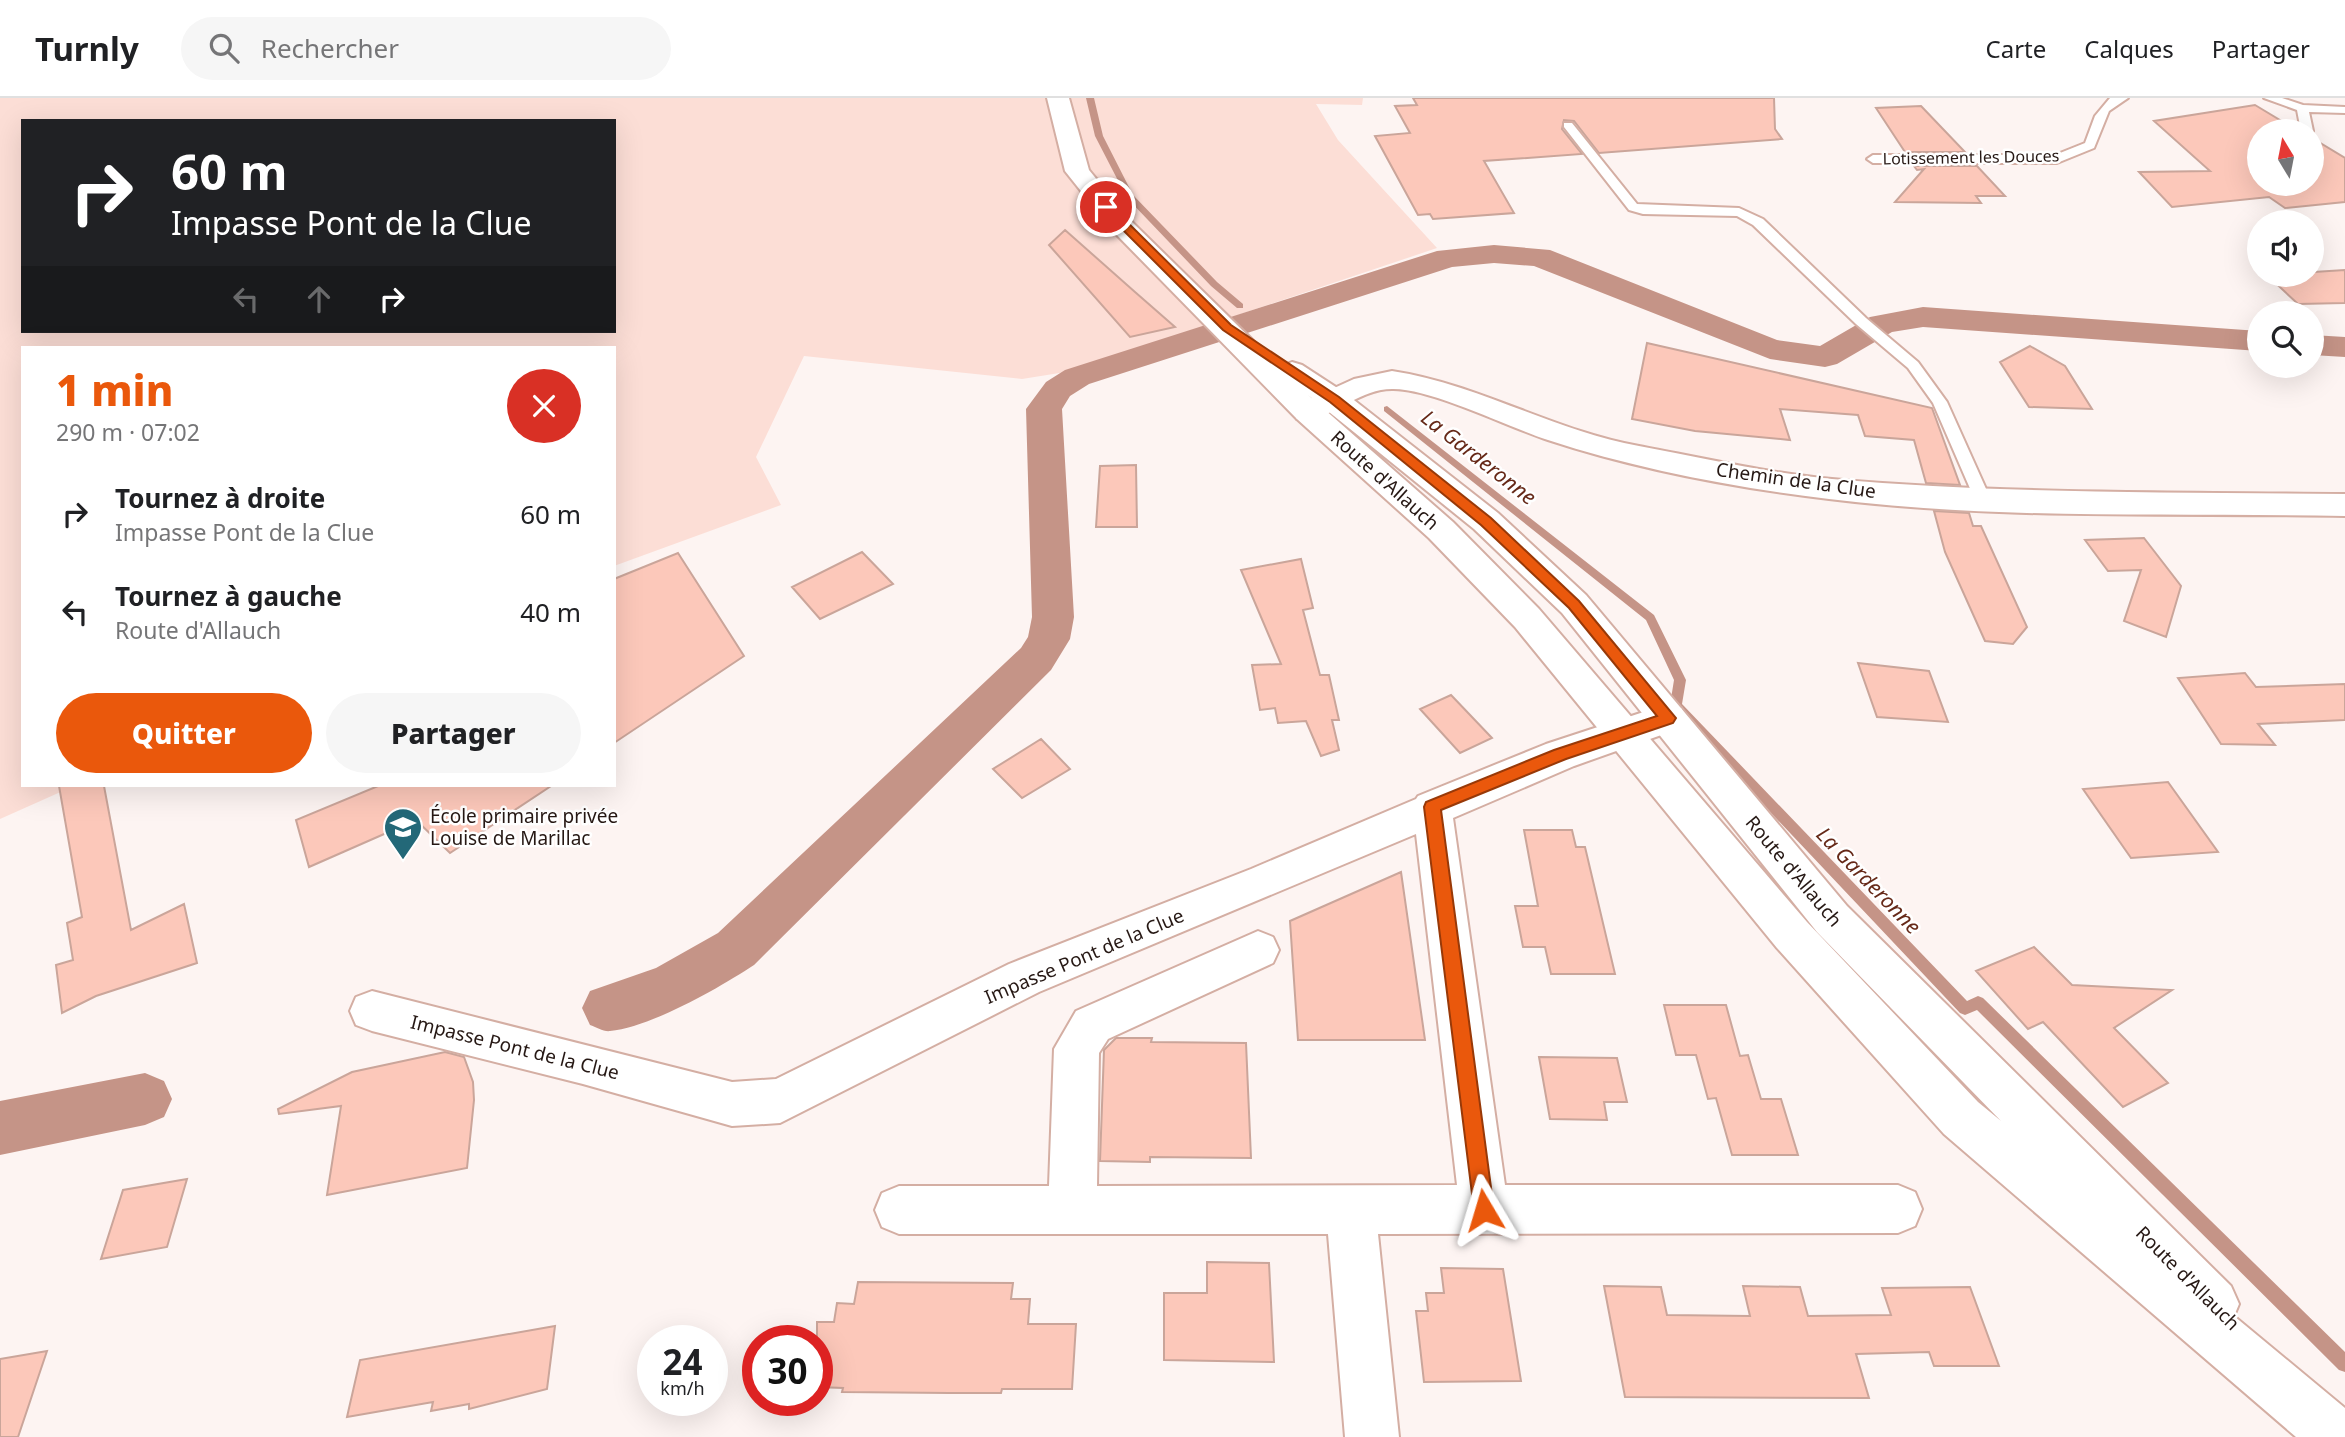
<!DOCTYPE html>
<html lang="fr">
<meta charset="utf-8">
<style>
body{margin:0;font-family:"Noto Sans",sans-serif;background:#f6f6f6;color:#202124;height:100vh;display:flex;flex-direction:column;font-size:26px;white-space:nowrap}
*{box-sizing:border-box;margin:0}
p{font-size:23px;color:#757577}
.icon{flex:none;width:38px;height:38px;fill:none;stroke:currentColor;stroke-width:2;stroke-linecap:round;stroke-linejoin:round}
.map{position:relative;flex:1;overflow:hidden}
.side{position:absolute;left:21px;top:248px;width:595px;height:441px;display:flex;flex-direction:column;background:#fff;border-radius:0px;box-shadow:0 7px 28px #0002}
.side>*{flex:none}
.guide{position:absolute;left:21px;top:21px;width:595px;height:214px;border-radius:0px;box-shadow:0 7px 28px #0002;background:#202124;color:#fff;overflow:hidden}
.needle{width:46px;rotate:350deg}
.buttons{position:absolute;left:2247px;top:21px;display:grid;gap:14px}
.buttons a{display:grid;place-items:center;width:77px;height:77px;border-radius:50%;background:#fff;box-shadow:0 7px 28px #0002;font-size:35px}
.speed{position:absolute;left:637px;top:1227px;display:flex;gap:14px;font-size:35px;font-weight:700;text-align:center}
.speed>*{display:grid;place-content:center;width:91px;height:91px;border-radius:50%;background:#fff;box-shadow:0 7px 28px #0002;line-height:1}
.speed small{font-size:18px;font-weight:400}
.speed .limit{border:10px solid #d22;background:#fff;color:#111}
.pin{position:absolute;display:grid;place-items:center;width:60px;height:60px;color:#fff;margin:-30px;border:4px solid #fff;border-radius:50%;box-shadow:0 2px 7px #0007}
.me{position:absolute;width:77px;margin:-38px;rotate:353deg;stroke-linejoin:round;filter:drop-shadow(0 0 5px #0008)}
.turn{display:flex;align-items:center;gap:24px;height:147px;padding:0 35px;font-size:32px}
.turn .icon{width:91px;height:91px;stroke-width:2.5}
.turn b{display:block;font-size:49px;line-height:60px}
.lanes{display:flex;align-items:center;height:66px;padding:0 35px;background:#0003;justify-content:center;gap:35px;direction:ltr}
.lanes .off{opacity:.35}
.round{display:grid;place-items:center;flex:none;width:74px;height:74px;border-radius:37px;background:#f6f6f6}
.overview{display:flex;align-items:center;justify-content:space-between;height:119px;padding:0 35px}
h1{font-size:42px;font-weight:800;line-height:52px;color:#ea580c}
.cta{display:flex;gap:14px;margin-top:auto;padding:14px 35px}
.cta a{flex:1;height:80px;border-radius:42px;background:#ea580c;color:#fff;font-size:28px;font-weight:800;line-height:80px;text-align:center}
.cta a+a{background:#f6f6f6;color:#202124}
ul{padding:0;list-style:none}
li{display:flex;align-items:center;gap:21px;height:98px;padding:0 35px}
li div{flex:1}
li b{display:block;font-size:26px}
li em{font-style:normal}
header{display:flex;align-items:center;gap:42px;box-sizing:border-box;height:98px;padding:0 35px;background:#fff;border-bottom:2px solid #e0e0e0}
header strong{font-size:33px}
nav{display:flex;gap:38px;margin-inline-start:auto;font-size:24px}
.search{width:490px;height:63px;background:#f6f6f6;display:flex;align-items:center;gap:18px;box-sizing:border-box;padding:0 24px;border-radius:38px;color:#757577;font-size:26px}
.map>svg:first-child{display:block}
</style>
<header>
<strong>Turnly</strong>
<div class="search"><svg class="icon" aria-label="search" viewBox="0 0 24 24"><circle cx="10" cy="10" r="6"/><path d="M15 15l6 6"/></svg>Rechercher</div>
<nav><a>Carte</a><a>Calques</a><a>Partager</a></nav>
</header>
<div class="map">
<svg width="2345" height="1339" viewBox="0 0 2345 1339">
<rect width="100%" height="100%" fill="#fdf4f2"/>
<path fill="#fcded6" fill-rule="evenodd" d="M0,0H1363L1362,7L1316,6L1338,42L1437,150L1072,273L1022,281L804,258L756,359L781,407L614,468V250H23V688H74L0,721ZM23,23H614V233H23Z"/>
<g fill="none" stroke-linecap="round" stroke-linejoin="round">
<path fill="#c59487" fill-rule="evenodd" d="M1086,0H1094L1103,38L1133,97L1217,184L1243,206V210H1237L1211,188L1127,100L1095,38Z
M1387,308L1654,517L1686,582L1682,606L1967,903L1978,898L1983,900L2345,1254V1274L2339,1272L1977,912L1965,917L1960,915L1672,610L1670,607L1674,582L1646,522L1384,313V309Z"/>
<path fill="#c59487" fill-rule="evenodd" d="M1494,147L1550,152L1777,242L1820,248L1870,219L1923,209L2259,233V253L1923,229L1892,234L1837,266L1825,269L1770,261L1534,168L1494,165L1452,169L1089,286L1070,298L1062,311L1074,519L1070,541L1051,572L754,867C719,890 651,929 610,933C604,934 596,929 590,927L582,910L590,893L656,870L718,835L1021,550L1028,539L1032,519L1026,311L1046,284L1065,272L1437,153Z
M2312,237L2345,239V259L2312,257Z
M145,975L164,983L172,1001L164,1019L145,1027L0,1057V1003Z"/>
</g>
<path fill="#fcc8ba" stroke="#caa59a" stroke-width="2" d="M1413,0H1774L1775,31L1782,41L1599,55L1574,23L1564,22L1562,31L1582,56L1484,63L1514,115L1433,121L1430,116L1418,117L1375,38L1410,35L1395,8L1417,7Z
M2255,7L2298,33H2259V86H2312V40L2345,60V104L2285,110L2269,99L2172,109L2139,74L2210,73L2154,23Z
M1921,8L1965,54H1905L1876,10Z
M1914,68H1977L2005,98H1976L1981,105L1895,104L1924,71L1917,72Z
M1065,132L1135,194L1175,229L1130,239L1049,147Z
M2345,172V205L2298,206L2267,177Z
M1647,245L1932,310L1960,387L1926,385L1914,342L1865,338L1858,317L1780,311L1790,342L1695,333L1632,321Z
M2030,248L2065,268L2092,311L2029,309L2000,264Z
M1136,367L1137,429H1096L1100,368Z
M1934,413L1969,415L1973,428H1981L2027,529L2013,546L1985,543L1945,454Z
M2144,440L2181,488L2166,539L2124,523L2141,472L2108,473L2085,442Z
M862,454L893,486L820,521L792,489Z
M678,455L744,558L614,645V481Z
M1301,461L1313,510L1303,512L1320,577H1329L1339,622H1332L1339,652L1321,658L1306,623L1278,625L1275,610L1260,612L1252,567L1281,566L1241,472Z
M1858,565L1929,573L1948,624L1877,619Z
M2245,575L2256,589L2345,586V622L2258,626L2275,647L2221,646L2178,580Z
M1451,597L1492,640L1460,655L1420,611Z
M1041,641L1070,671L1022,700L993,671Z
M2168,684L2218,754L2131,760L2083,691Z
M59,688H104L131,832L184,806L197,865L96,898L62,915L56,867L73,862L67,825L82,819Z
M378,688H551L450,755L416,722L309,769L296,722Z
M1524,732H1572L1576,749H1585L1615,876H1551L1545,849H1523L1515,808H1538Z
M1401,774L1425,942H1298L1290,823Z
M2034,849L2072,887L2172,892L2114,930L2168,985L2123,1009L2043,924L2028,931L1976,873Z
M1664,907H1726L1740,958L1748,957L1761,1001H1781L1798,1057H1732L1716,1000L1708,1001L1696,957H1676Z
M1116,940H1152L1151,944L1246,945L1251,1060L1150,1059V1064L1100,1063L1104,952Z
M445,954L464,959L473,984L474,1002L467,1070L327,1097L341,1008L279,1016L278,1011L352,974Z
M1539,959L1617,960L1627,1004H1604L1607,1022L1550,1021Z
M187,1081L167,1149L101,1161L123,1092Z
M1207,1164L1269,1165L1274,1264L1164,1262V1195H1207Z
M1441,1170L1503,1171L1521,1283L1424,1284L1416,1213H1428L1426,1195H1444Z
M858,1184L1013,1185L1011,1201H1030L1028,1226H1076L1072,1291H1002L1001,1295H949L842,1294L843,1290L817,1289V1224H834L837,1205L854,1206Z
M1604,1188L1661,1189L1667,1217L1750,1218L1743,1188L1800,1189L1808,1218L1891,1217L1882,1190L1970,1189L1999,1268H1934L1929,1254L1856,1256L1869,1300L1625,1299Z
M555,1228L547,1291L469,1311V1306L431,1313L433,1304L347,1319L360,1262Z
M47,1253L18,1339H0V1261Z"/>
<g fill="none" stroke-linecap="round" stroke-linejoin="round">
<defs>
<path id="service" d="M2110,0H2128L2109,13L2094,50L2057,65H1873L1867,61L1873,57H2055L2085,45L2095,18Z
M2264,0H2282L2303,7L2345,9V15L2309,14L2313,33H2301L2297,12Z
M1564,25H1572L1637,106L1739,110L1763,121L1866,220L1918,264L1947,304L1991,402L1989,406H1977L1975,402L1933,305L1908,270L1856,226L1753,127L1737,118L1643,116L1629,112L1564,29Z"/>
<path id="minor" d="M1392,273C1478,286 1554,333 1639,348C1703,360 1768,375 1832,381C2003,396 2174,394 2345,396V418C2175,415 1998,422 1829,401C1737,390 1636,371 1548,342C1508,329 1430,290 1392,291C1362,291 1336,316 1308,323L1297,321L1293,314L1297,307L1354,281Z
M1668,606L1681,610L1687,620L1681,630L1574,668L1453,720L1505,1087H1898L1915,1094L1922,1111L1915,1128L1898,1135L1378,1136L1399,1339H1345L1328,1136H899L882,1129L875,1112L882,1095L899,1088H1049L1054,951L1076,913L1258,833L1273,839L1279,852L1273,865L1108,941L1099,955L1097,1088L1457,1087L1416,736L1039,894L780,1025L732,1028L583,986L372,933L356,927L350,913L356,899L372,893L732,984L776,981L1009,866L1251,771L1416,701L1418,698L1546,646Z"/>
<path id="secondary" d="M1047,0H1069L1089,72L1130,122L1280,269L1292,264L1302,267L1345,295L1498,415L1586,497L1847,808L2231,1188L2239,1206L2234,1218L2345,1310V1339H2296L1944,1036L1777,850L1515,529L1429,440L1297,321L1112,132L1065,73ZM1308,297L1474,431L1562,515L1817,834L2001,1023L1978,1004L1807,824L1539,511L1453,424Z"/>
</defs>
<use href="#service" stroke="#d4aea3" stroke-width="4"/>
<use href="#minor" stroke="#d4aea3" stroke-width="4"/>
<use href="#secondary" stroke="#d4aea3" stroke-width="4"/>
<use href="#service" fill="#fff" fill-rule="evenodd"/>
<use href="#minor" fill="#fff" fill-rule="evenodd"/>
<use href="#secondary" fill="#fff" fill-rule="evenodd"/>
</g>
<path fill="#ea580c" stroke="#983908" stroke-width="2" d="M1102,107H1110L1231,227L1339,299L1491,420L1579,503L1676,620L1673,625L1566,661L1441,712L1494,1112L1492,1119L1484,1122L1477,1119L1474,1112L1424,709L1426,704L1554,652L1657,618L1569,510L1481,427L1330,304L1223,232L1102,111Z"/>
<defs>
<symbol id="school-pin" viewBox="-11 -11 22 30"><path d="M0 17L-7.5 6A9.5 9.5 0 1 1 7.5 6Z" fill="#236878" stroke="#fff"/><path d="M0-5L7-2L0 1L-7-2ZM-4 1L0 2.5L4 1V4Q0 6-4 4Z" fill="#fff"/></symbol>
</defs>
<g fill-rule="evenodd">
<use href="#school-pin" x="381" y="707" width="44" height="60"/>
</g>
<g text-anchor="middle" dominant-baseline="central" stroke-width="5" stroke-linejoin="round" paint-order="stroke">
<g font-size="16" fill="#261814" stroke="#fff">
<text transform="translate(1971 59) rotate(-1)">Lotissement les Douces</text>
</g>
<g font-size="19" fill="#261814" stroke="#fff">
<text transform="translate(1385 382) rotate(42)">Route d'Allauch</text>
<text transform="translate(1796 382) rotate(8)">Chemin de la Clue</text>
<text transform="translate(1794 773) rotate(50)">Route d'Allauch</text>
<text transform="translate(1084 858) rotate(-23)">Impasse Pont de la Clue</text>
<text transform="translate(515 949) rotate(14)">Impasse Pont de la Clue</text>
<text transform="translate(2188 1180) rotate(45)">Route d'Allauch</text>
</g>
<g font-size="19" fill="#261814" stroke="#fff" text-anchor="start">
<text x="430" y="718">École primaire privée<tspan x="430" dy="22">Louise de Marillac</tspan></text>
</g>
<g font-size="21" font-style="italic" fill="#662918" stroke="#fff">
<text transform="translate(1479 359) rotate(38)">La Garderonne</text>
<text transform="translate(1869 782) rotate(46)">La Garderonne</text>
</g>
</g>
</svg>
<div class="buttons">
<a><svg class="needle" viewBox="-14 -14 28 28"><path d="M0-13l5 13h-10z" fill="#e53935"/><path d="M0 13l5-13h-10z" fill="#757577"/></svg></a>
<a><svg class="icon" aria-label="sound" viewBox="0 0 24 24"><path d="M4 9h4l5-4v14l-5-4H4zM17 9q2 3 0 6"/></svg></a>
<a><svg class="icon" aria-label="search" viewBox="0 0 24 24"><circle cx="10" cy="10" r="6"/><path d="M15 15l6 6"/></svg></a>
</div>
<div class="speed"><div>24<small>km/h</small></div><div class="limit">30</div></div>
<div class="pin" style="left:1106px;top:109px;background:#d93025"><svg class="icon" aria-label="arrive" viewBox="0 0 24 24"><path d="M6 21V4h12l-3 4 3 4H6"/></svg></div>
<svg class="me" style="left:1484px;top:1112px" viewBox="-20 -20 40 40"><path d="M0-17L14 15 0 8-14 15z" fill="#ea580c" stroke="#fff" stroke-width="4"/></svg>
<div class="guide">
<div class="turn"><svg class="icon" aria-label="right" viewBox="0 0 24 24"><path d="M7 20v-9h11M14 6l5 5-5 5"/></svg><div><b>60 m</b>Impasse Pont de la Clue</div></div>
<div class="lanes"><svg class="icon off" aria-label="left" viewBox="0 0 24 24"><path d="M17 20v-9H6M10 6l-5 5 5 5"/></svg><svg class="icon off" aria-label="ahead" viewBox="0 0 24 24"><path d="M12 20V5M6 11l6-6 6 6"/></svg><svg class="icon" aria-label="right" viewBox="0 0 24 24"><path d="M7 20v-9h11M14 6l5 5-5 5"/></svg></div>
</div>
<section class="side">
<div class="overview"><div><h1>1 min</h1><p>290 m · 07:02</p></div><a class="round" style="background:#d93025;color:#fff"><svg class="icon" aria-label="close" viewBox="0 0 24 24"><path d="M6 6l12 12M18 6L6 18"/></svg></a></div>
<ul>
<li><svg class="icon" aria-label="right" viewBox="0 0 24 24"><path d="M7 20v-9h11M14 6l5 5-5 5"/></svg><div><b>Tournez à droite</b><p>Impasse Pont de la Clue</p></div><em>60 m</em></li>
<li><svg class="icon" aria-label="left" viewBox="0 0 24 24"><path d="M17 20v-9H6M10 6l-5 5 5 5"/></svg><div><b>Tournez à gauche</b><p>Route d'Allauch</p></div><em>40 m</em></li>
</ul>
<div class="cta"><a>Quitter</a><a>Partager</a></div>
</section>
</div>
